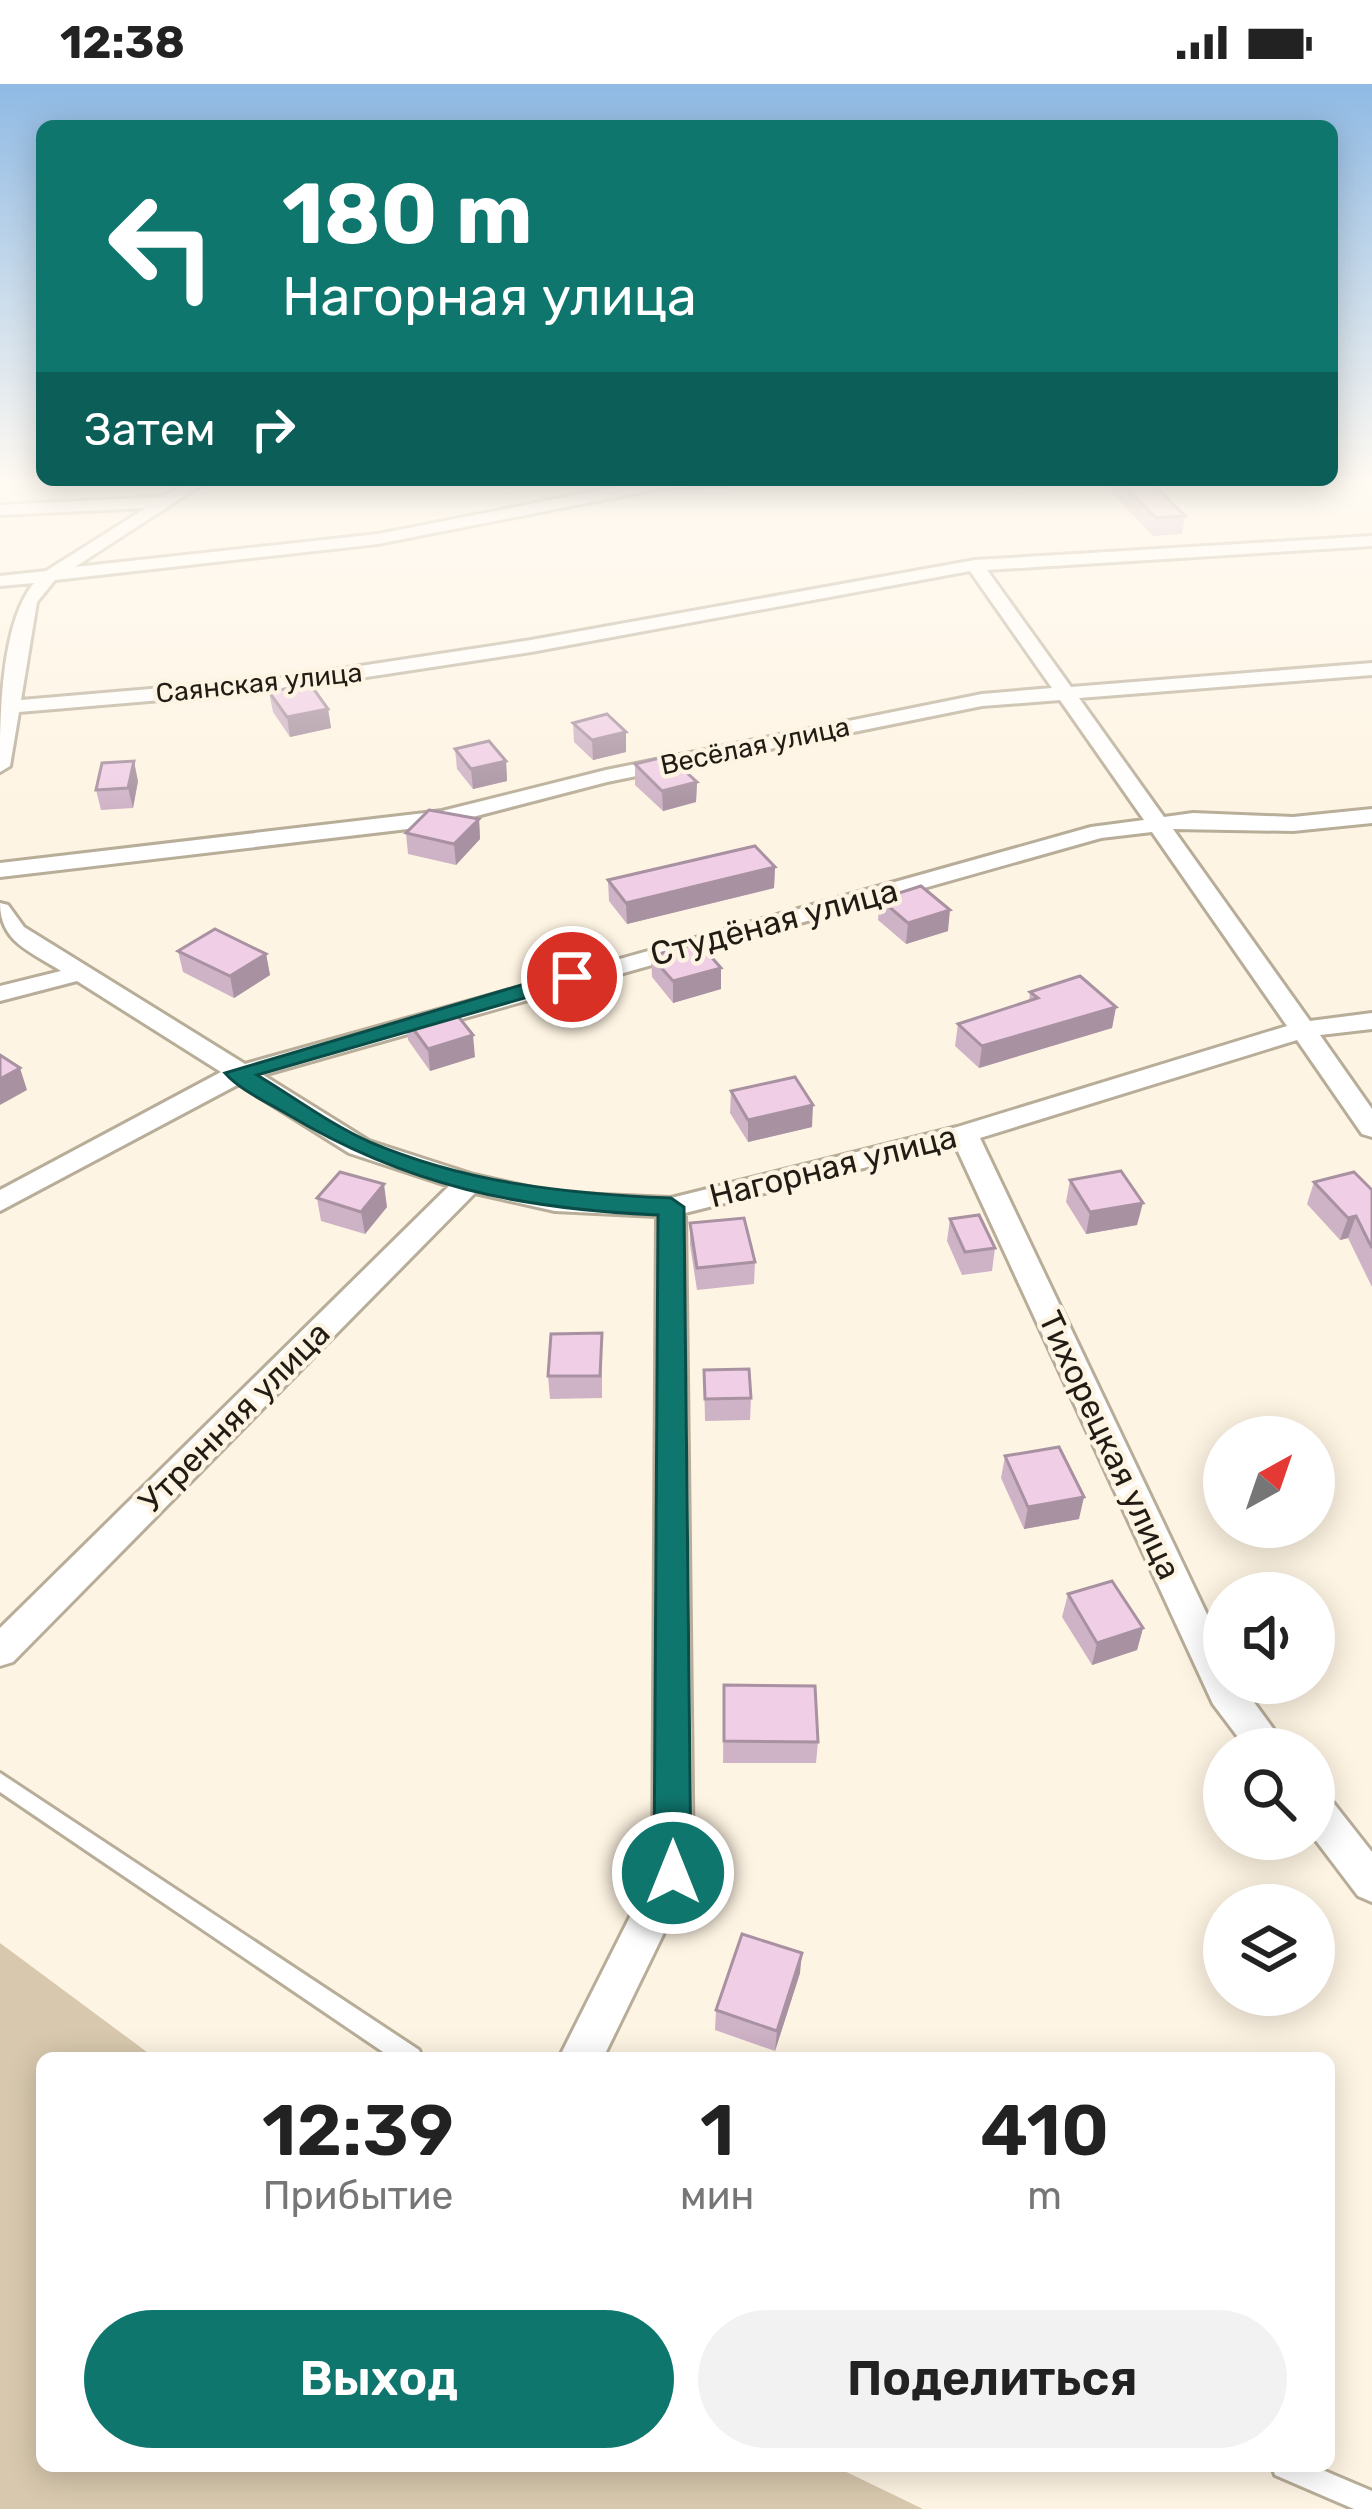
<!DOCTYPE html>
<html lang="ru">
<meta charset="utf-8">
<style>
body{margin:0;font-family:Rubik,sans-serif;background:#f2f2f2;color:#222;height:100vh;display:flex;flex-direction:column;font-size:45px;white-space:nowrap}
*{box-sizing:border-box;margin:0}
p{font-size:39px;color:#767676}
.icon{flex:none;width:66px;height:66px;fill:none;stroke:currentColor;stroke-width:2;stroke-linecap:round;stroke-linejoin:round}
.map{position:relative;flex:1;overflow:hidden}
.sheet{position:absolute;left:36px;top:1968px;width:1299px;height:420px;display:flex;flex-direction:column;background:#fff;border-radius:18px;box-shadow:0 6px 30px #0003}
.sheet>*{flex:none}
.banner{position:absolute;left:36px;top:36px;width:1302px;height:366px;border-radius:18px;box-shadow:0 6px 30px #0003;background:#0f766e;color:#fff;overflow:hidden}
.needle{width:78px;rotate:40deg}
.controls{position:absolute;left:1203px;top:1332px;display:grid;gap:24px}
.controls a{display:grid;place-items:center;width:132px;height:132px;border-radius:50%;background:#fff;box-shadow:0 6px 30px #0003;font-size:60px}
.pin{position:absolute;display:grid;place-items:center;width:102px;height:102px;color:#fff;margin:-51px;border:6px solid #fff;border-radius:50%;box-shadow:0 3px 12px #0007}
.me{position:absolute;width:132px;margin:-66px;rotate:0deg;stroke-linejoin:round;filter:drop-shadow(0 0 9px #0008)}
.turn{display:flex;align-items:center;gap:42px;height:252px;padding:0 48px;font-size:54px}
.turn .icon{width:156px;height:156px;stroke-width:2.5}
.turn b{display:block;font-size:84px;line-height:102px}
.then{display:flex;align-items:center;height:114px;padding:0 48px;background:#0003;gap:24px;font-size:45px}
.eta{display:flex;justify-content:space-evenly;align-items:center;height:204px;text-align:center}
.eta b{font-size:72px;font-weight:600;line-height:84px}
.cta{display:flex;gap:24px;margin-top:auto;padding:24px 48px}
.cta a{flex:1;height:138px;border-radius:72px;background:#0f766e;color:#fff;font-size:48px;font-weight:600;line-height:138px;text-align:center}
.cta a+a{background:#f2f2f2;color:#222}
.status{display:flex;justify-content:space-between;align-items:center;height:84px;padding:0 60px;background:#fff;direction:ltr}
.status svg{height:33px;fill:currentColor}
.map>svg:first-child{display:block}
</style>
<div class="status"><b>12:38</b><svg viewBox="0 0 49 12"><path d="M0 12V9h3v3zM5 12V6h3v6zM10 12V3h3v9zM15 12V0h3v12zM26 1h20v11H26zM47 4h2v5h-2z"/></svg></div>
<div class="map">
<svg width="1372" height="2425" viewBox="0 0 1372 2425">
<rect width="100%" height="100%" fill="#fef4e3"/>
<path fill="#d8c9ae" d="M0,1859L155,1974H42V2382H834L923,2425H0Z"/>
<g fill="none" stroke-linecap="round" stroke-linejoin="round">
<defs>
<path id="service" d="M0,1689L419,1966L422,1974H392L0,1708Z
M1272,2382H1313L1372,2407V2425H1354L1275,2391Z"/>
<path id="minor" d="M190,396H209L75,483L378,450L654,396H736L728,401L663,404L378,460L55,496L37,518L21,616L281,594L531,556L975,476L1372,452V462L987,486L1071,603L1372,579V591L1079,614L1164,733L1193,729L1293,733L1372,725V739L1293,747L1173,745L1310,937L1372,929V945L1320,951L1372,1025V1053L1362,1050L1297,956L980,1054L1224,1566V1599H1240L1288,1665H1247L1213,1620L955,1061L685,1129L693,1789L603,1974H559L653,1787L657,1132L555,1127L475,1109L13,1578L0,1582V1544L449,1102L349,1069L239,1000L0,1127V1106L221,988L77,897L0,917V902L61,887C30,867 0,858 0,819L8,821L24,843L245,980L1091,743L1144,736L1060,616L982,622L607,698L442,741L0,793V779L442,727L606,686L982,610L1052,604L970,487L531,568L281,606L19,628L10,682L0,688C0,635 0,540 34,499L0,502V492L46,487L146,424L0,431V421L163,413ZM1152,748L1287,942L957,1043L671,1114L555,1109L474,1091L369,1057L263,991L1101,754Z
M1314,1707L1328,1712L1372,1768V1818L1358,1812L1314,1754Z"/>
</defs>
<use href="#service" stroke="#b8ad98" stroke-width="6"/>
<use href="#minor" stroke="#b8ad98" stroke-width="6"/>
<use href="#service" fill="#fff" fill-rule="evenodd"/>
<use href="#minor" fill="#fff" fill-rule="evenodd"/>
</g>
<path fill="#ceb2c6" d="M1100,396H1149L1185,432L1182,450L1153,452Z
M269,608L328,625L331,644L290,653L273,628Z
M573,639L626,648V668L593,676L574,658Z
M455,665L506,677L507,697L473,705L457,685Z
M635,680L697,698L696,718L663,727L635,701Z
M138,697L133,724L101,726L96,706Z
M479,735L480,755L456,781L408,770L406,749Z
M775,783L774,804L627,840L609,817L608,796Z
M880,815L948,847L906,860L878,836Z
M178,867L266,870L270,891L234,914L183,888Z
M651,872L721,884V905L673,919L652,893Z
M1030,908L1116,923L1112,944L979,984L955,962L958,940L1029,917Z
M406,935L475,973L430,987L408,956Z
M731,1007L812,1043L748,1058L730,1029Z
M1070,1096L1137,1141L1086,1150L1066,1118Z
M1314,1098L1372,1106V1203L1348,1154L1340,1156L1307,1120Z
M317,1114L387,1123L365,1150L321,1137Z
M950,1135L995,1164L992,1187L962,1191L947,1157Z
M690,1139L755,1178L754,1200L697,1206L690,1161Z
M602,1249V1314L550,1315L548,1292Z
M704,1286L751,1314L750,1336L705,1337Z
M1005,1372L1079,1435L1024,1445L1001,1394Z
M1068,1510L1143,1544L1137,1566L1092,1581L1062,1533Z
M724,1601L818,1658L816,1679H723Z
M800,1889L775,1967L715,1946L716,1926Z"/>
<path fill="#a891a1" d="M328,625L331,644L290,653L287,633Z
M626,648V668L593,676L592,656Z
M134,677L138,697L133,724L128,704Z
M506,677L507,697L473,705L471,685Z
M697,698L696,718L663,727L662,707Z
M479,735L480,755L456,781L454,760Z
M775,783L774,804L627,840L626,819Z
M950,826L948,847L906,860L908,839Z
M266,870L270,891L234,914L230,892Z
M721,884V905L673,919V897Z
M1116,923L1112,944L979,984L982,962Z
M473,951L475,973L430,987L428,965Z
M20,984L27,1006L0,1021V995Z
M813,1021L812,1043L748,1058V1036Z
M384,1100L387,1123L365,1150L361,1128Z
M1143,1119L1137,1141L1086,1150L1090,1128Z
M1356,1132L1348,1154L1340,1156L1348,1134Z
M1084,1413L1079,1435L1024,1445L1028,1423Z
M1143,1544L1137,1566L1092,1581L1097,1559Z
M802,1869L800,1889L775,1967L777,1947Z"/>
<path fill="#f0cfe6" stroke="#a891a1" stroke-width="3" d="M1119,396H1149L1185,432L1156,434Z
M310,600L328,625L287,633L269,608Z
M607,630L626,648L592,656L573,639Z
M489,657L506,677L471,685L455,665Z
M668,672L697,698L662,707L635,680Z
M134,677L128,704L96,706L102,679Z
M429,726L479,735L454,760L406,749Z
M755,762L775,783L626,819L608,796Z
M921,802L950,826L908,839L880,815Z
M215,845L266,870L230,892L178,867Z
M699,859L721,884L673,897L651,872Z
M1080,892L1116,923L982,962L958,940L1038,914L1030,908Z
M450,922L473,951L428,965L406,935Z
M0,971L20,984L0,995Z
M795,993L813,1021L748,1036L731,1007Z
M1121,1087L1143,1119L1090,1128L1070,1096Z
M340,1088L384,1100L361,1128L317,1114Z
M1354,1088L1372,1106V1164L1356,1132L1348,1134L1314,1098Z
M979,1131L995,1164L965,1168L950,1135Z
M744,1134L755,1178L697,1184L690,1139Z
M602,1249L600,1292H548L551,1250Z
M749,1285L751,1314L705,1315L704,1286Z
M1059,1363L1084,1413L1028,1423L1005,1372Z
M1112,1497L1143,1544L1097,1559L1068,1510Z
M724,1601L815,1602L818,1658L724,1657Z
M742,1850L802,1869L777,1947L716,1926Z"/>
<linearGradient id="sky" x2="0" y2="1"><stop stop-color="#8fbae4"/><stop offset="0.54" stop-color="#fffaf2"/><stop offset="1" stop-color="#fffaf2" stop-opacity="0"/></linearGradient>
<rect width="1372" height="735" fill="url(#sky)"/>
<path fill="#0f766e" stroke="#0a4d48" stroke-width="3" d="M572,886L583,893L580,898L257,991C294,1013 331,1041 370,1058C467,1099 567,1110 671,1114L684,1123L691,1789L685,1801L673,1806L660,1801L654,1789L658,1131C520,1125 407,1102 287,1030C267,1018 241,1007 225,989Z"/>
<g text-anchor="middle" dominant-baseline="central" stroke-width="9" stroke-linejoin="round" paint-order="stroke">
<g font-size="27" fill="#211d15" stroke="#fef4e3">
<text transform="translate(259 599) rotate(-6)">Саянская улица</text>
<text transform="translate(755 662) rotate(-12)">Весёлая улица</text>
</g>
<g font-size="33" fill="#211d15" stroke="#fef4e3">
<text transform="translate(774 838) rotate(-15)">Студёная улица</text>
<text transform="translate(833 1082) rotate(-14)">Нагорная улица</text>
<text transform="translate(234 1333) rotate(-45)">Утренняя улица</text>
<text transform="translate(1110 1361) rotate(65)">Тихорецкая улица</text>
</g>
</g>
</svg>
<div class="controls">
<a><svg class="needle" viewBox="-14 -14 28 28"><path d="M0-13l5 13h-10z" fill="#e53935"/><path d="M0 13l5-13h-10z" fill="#767676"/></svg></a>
<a><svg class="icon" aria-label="sound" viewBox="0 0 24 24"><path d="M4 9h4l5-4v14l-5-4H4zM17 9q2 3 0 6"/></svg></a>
<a><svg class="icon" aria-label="search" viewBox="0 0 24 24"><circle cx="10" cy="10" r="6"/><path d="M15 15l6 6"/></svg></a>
<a><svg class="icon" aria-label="layers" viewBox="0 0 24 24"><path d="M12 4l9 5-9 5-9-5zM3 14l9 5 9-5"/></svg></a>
</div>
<div class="pin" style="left:572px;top:893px;background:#d93025"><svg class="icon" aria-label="arrive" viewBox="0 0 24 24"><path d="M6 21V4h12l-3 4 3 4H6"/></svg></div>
<svg class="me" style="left:673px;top:1789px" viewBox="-20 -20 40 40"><circle r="17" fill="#0f766e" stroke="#fff" stroke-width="3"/><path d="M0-11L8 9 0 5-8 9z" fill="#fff"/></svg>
<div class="banner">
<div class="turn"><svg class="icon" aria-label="left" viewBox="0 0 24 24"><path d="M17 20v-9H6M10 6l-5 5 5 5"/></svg><div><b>180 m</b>Нагорная улица</div></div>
<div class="then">Затем<svg class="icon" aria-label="right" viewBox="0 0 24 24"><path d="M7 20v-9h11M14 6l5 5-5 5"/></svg></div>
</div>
<section class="sheet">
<div class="eta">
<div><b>12:39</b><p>Прибытие</p></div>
<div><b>1</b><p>мин</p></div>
<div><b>410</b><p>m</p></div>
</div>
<div class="cta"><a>Выход</a><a>Поделиться</a></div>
</section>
</div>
